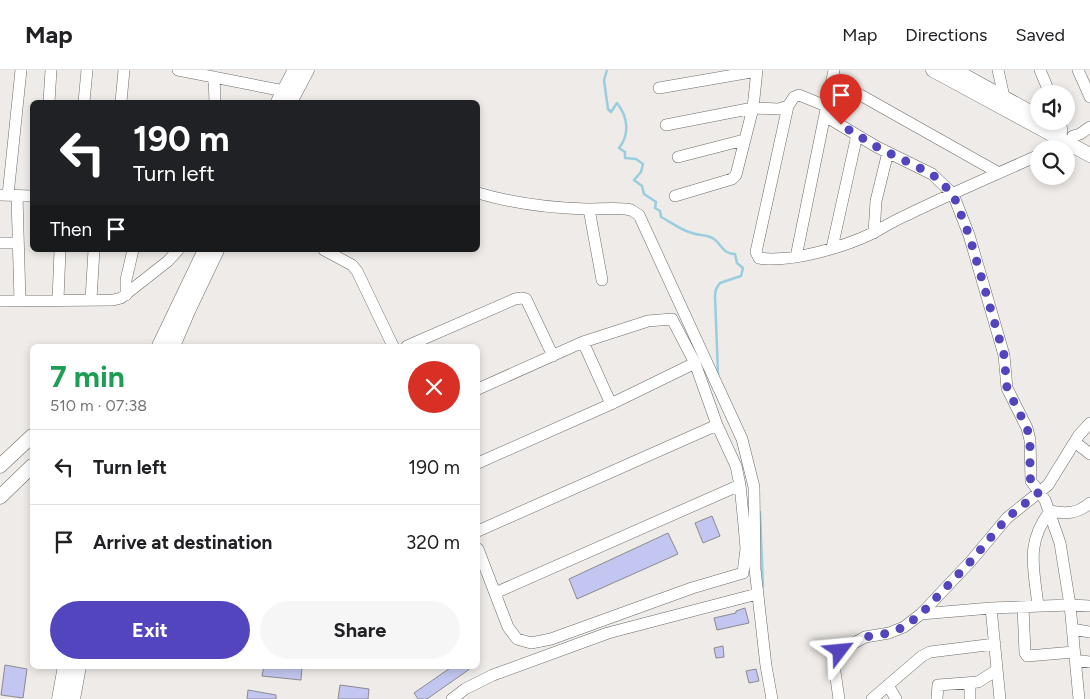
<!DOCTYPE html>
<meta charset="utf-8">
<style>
body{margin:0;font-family:Figtree,sans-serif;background:#f6f6f6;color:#202124;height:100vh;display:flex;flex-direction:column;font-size:19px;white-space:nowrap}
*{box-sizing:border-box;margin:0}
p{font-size:16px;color:#757577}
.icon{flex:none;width:28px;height:28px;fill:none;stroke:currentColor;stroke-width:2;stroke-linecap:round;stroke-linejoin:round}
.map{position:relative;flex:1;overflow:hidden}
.panel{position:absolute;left:30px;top:274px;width:450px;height:325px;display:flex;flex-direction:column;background:#fff;border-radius:8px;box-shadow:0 2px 8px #0003}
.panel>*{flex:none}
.top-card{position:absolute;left:30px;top:30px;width:450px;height:152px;border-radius:8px;box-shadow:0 2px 8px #0003;background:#202124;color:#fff;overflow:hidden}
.buttons{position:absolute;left:1030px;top:15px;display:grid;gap:10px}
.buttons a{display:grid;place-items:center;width:45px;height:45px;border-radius:50%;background:#fff;box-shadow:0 2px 8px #0003;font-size:25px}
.pin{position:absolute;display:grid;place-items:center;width:42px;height:42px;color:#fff;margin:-51px -21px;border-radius:50% 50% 50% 0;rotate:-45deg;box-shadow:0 0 5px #0007}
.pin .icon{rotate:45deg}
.me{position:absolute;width:55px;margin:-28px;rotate:61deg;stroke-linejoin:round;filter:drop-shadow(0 0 4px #0008)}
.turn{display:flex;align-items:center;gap:18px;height:105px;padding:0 20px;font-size:22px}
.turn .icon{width:65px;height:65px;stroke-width:2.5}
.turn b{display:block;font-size:35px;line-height:42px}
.then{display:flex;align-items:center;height:48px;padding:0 20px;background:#0003;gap:10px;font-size:19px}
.round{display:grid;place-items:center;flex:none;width:52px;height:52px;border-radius:26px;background:#f6f6f6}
.head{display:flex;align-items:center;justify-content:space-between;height:85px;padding:0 20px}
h1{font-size:30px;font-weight:700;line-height:38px;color:#1e9e55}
.primary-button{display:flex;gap:10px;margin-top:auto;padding:10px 20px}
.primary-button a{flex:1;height:58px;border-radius:30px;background:#5345bd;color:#fff;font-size:20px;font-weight:700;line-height:58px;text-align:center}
.primary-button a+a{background:#f6f6f6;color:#202124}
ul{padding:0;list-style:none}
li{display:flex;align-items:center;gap:15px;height:75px;padding:0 20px;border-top:1px solid #e0e0e0}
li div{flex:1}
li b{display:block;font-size:19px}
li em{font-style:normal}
header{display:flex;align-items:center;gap:30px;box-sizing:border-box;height:70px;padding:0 25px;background:#fff;border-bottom:1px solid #e0e0e0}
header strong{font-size:24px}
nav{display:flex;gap:28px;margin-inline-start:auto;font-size:18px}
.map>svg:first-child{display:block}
</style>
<header>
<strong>Map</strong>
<nav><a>Map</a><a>Directions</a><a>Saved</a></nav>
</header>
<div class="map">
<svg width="1090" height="629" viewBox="0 0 1090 629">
<rect width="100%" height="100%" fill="#eeebe8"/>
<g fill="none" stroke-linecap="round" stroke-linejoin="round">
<path stroke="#9acedf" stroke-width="2.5" d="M607,0L604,10L608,39L611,42L617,33C628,47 630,64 619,78L625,82V88L636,89L643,94L641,102L634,110L642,116L644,124L656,132L655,138L660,141L661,147C671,152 680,160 692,163C699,166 707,164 714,169C722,175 723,184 735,184L737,193L743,198L741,206L720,213L716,219L715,226L718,305
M760,442L763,517"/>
</g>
<path fill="#c3c6f0" stroke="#8a8a8e" d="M712,446L720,466L703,473L695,453Z
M668,463L678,484L577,529L569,509Z
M745,538L749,553L717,560L714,548L736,543V541Z
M723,576L724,587L716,588L714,578Z
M5,595L27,599L23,628L1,625Z
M264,596H302L301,610L262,606Z
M453,596H474L427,629H418L414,623Z
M756,599L759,611L749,613L746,601Z
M340,615L369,619L368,629H338Z
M248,620L276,625V629H247Z"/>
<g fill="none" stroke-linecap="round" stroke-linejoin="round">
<defs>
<path id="minor" d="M178,0L284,21
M998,0L1004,27
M1040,0L1050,24
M1078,0L1090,27
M214,7L215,32
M832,9L999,103
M659,18L757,1
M49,32L51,0
M84,32L87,0
M121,32L124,0
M788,36L756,182L759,188C791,193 844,177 873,163C884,157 895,150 907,145C950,124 995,105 1039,85
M825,46L877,77L932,104L953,124L969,165L1004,285L1007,318L1027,358L1030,370L1031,411L1045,430L1060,473L1070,535L1079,629
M1060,51L1062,61
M666,55L753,38L779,39L788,36L794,27L799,25L826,36
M1073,66L1080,64L1090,57
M1051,79L1066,72
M678,87L744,70
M478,123C512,133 550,138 586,139C599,139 613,138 626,139L631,140L639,145L742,369L754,417L755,499L766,596L772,629
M0,125L32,126
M8,125L21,0
M17,126L20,231
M675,126L732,109L736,105L753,38L757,0
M589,139L602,210
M874,163L876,131L888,82
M0,173H18
M832,178L857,65
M324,180L352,195L357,201L393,276
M796,187L834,0
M126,225V210L133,180
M91,229L94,180
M58,230L60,180
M0,231L113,230L121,228L168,191L178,180
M583,272L611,334
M407,276L515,229L521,228L526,229L553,286
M478,319L583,272L648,251L672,249L695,293L717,355L736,396L740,415L744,455L746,479L743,503L692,518L551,569L531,573L517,569L508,557L478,479
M1075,372L1090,384
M478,393L611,334L695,293
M478,461L717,355
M495,523L740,415
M1038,536C1034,498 1025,474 1050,441C1066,444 1077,444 1090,433
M1023,537L1025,583L1027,586L1074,582
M991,538L1000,629
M921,544L991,538L1070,535L1090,536
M1072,559L1090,562
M1075,590L1090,592
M970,613V629
M888,615L896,629
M452,629L465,619L493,605L608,563L757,524
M839,629L834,595L835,590L840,581L865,567L889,563L904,557L921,544L971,491L1007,448L1048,415L1079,365L1090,353
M872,629L922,586L930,582L995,574
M937,629L938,615L978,612L997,600"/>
<path id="major" d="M933,0L1090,85
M954,0L1039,47
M278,32L295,0
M290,32L307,0
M159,276L205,180
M173,276L188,241L217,180
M0,396L32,366
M0,427L32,396
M59,629L65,596
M73,629L79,596"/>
</defs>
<use href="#minor" stroke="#6e6c69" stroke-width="12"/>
<use href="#major" stroke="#6e6c69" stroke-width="15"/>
<use href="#minor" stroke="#fff" stroke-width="11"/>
<use href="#major" stroke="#fff" stroke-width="14"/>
</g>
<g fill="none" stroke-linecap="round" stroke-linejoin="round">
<path stroke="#5345bd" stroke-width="9" stroke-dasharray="0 16.2" d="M840,581L865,567L889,563L904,557L921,544L971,491L1007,448L1038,423L1030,408V370L1027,358L1007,318L1004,285L969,165L953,124L932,104L877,77L841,55"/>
</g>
</svg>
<div class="buttons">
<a><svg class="icon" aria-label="sound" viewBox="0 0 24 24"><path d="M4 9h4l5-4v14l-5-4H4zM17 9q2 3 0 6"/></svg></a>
<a><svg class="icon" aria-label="search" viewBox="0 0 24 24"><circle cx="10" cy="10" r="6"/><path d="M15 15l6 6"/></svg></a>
</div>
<div class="pin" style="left:841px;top:55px;background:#d93025"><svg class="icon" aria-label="arrive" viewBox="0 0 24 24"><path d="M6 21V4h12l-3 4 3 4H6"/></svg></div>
<svg class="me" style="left:840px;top:581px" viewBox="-20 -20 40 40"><path d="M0-17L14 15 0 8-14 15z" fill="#5345bd" stroke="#fff" stroke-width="4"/></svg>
<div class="top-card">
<div class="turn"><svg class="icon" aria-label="left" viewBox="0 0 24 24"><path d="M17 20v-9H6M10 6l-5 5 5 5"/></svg><div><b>190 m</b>Turn left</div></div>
<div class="then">Then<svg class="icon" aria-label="arrive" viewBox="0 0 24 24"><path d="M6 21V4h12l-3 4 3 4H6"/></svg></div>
</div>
<section class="panel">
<div class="head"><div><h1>7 min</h1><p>510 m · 07:38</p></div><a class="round" style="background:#d93025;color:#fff"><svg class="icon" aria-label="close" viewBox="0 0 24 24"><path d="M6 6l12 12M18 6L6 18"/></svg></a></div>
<ul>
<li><svg class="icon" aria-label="left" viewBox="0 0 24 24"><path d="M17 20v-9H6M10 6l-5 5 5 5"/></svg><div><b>Turn left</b></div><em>190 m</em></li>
<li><svg class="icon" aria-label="arrive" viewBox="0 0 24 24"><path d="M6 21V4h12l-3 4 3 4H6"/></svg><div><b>Arrive at destination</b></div><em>320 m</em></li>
</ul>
<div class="primary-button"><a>Exit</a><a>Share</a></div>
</section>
</div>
